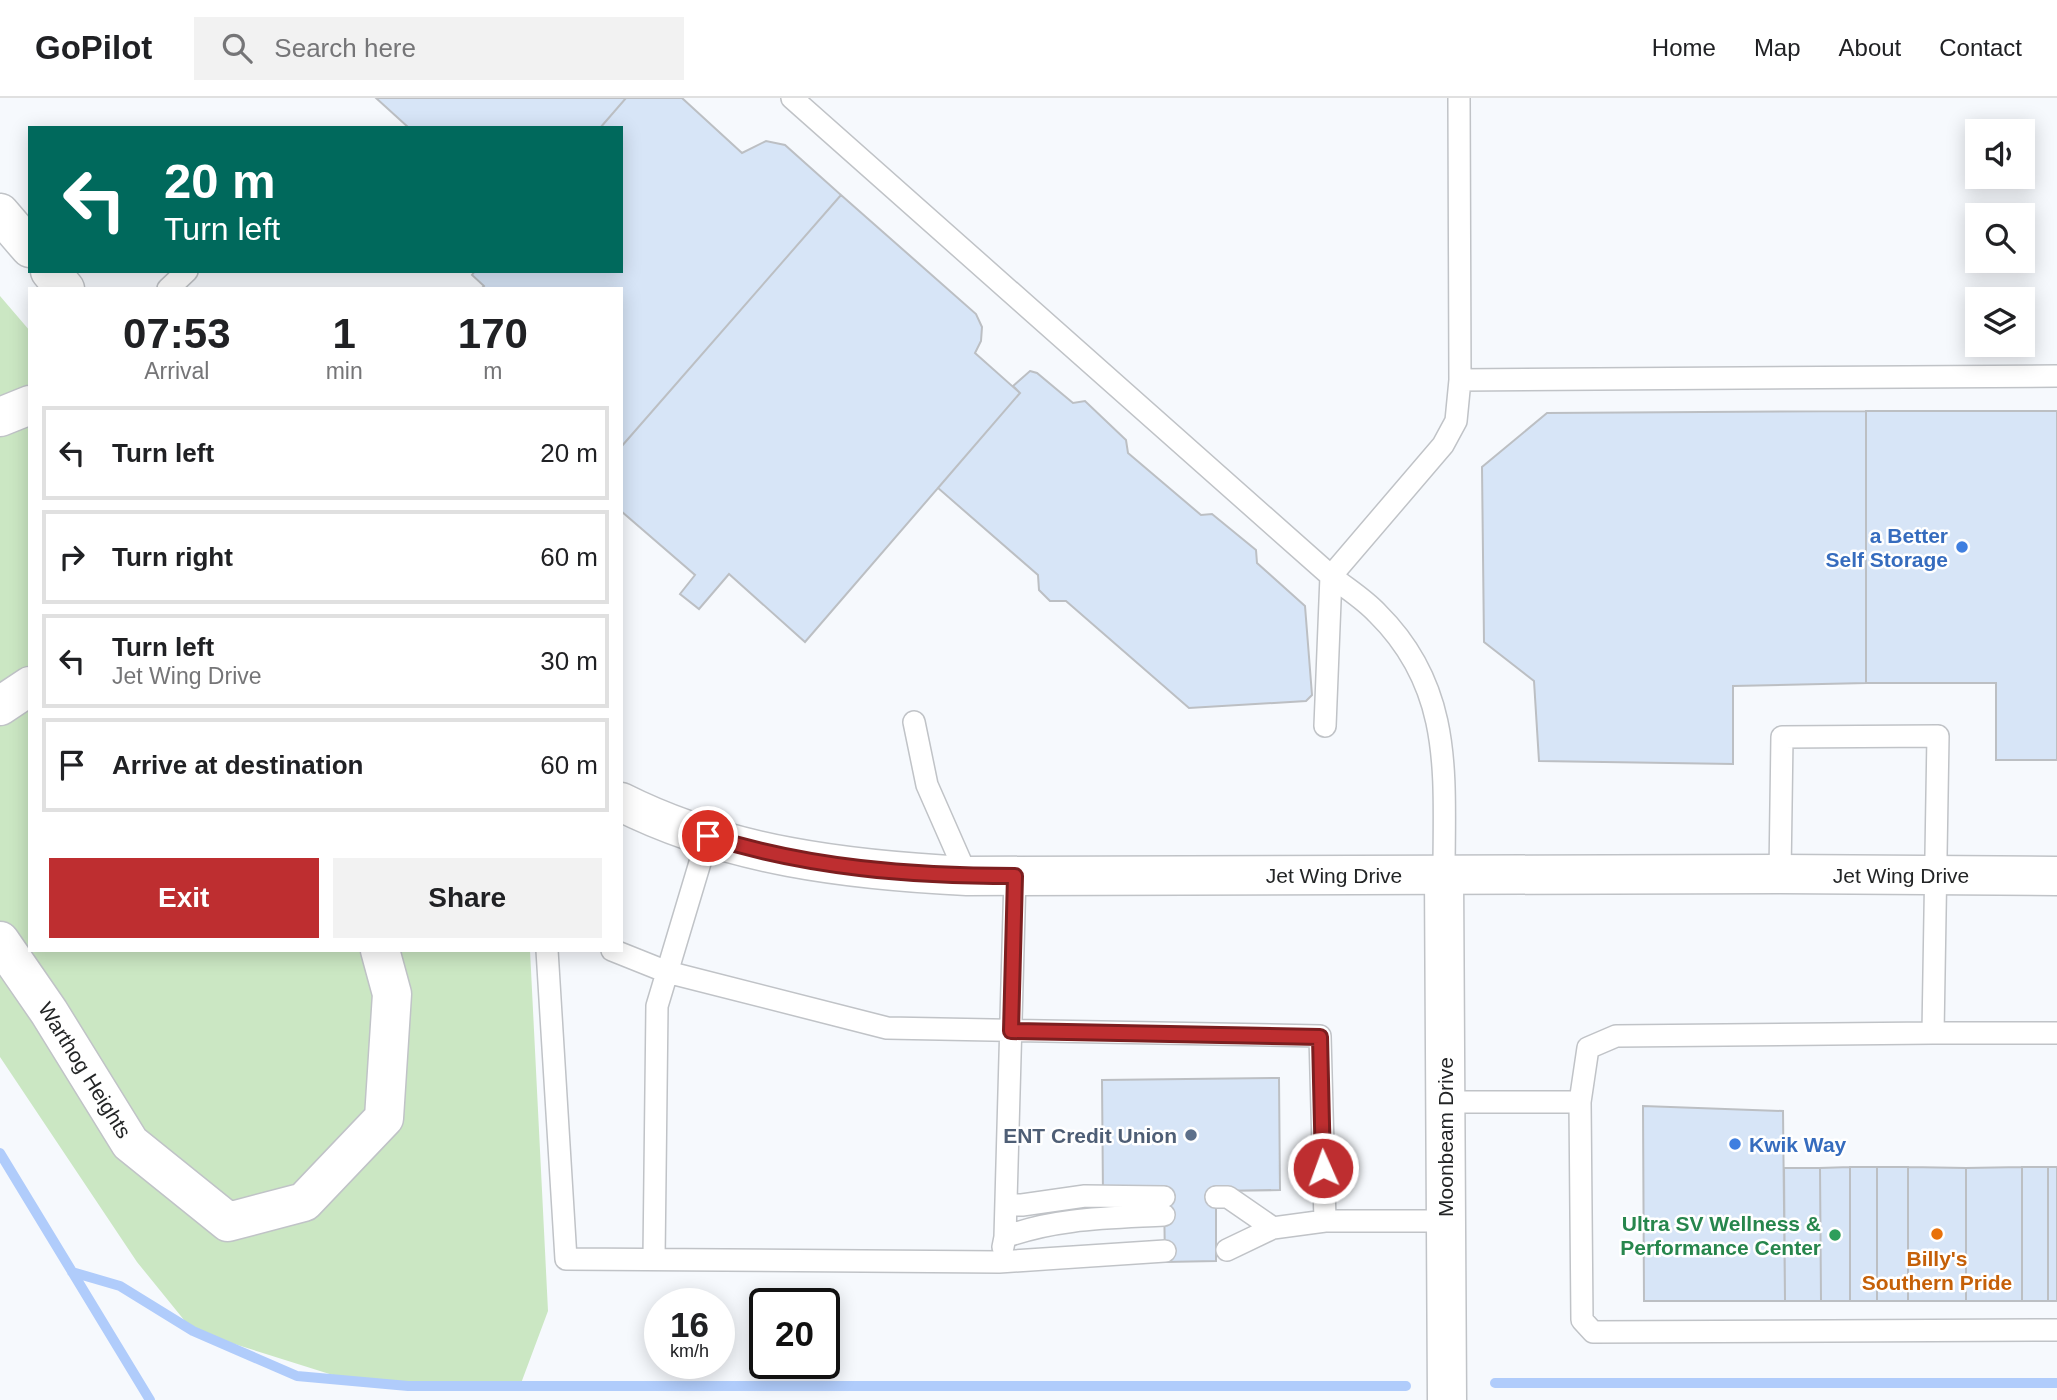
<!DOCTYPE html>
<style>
body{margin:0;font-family:Helvetica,sans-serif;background:#f2f2f2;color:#202124;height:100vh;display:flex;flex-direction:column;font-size:26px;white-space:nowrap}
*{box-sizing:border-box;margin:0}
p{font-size:23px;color:#757577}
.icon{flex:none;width:38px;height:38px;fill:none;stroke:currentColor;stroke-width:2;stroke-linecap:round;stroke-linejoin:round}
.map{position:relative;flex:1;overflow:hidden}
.details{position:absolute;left:28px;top:189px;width:595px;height:665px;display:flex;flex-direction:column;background:#fff;border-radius:0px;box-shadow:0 4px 18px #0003}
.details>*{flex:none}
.top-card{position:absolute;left:28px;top:28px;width:595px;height:147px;border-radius:0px;box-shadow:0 4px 18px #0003;background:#00695c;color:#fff;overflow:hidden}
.fabs{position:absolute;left:1965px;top:21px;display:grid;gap:14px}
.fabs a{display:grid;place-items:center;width:70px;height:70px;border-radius:0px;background:#fff;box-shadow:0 4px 18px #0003;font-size:35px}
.speed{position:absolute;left:644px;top:1190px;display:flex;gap:14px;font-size:35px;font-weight:700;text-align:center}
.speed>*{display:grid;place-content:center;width:91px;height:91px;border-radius:50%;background:#fff;box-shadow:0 4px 18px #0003;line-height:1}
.speed small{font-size:18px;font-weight:400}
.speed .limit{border:4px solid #111;border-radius:10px;background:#fff;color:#111}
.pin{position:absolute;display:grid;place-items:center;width:60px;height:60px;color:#fff;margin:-30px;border:4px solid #fff;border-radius:50%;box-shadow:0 2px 7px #0007}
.me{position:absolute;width:77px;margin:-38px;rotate:358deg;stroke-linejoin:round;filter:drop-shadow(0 0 5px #0008)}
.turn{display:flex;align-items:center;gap:24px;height:147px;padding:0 21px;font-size:32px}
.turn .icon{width:91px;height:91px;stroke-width:2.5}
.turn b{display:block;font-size:49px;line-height:60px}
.eta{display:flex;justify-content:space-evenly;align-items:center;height:119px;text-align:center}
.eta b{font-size:42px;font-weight:600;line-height:49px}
.cta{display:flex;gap:14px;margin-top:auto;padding:14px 21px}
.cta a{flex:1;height:80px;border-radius:0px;background:#be2e30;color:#fff;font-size:28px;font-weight:600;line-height:80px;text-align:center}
.cta a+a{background:#f2f2f2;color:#202124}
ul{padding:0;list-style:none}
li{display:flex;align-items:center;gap:21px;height:94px;margin:0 14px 10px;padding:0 7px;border:4px solid #e0e0e0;border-radius:0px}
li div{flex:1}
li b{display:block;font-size:26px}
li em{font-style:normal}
header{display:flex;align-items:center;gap:42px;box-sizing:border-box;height:98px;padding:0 35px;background:#fff;border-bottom:2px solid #e0e0e0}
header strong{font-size:33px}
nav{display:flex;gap:38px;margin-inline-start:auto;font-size:24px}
.search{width:490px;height:63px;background:#f2f2f2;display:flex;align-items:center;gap:18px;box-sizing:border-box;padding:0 24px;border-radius:0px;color:#757577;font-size:26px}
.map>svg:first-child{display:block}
</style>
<header>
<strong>GoPilot</strong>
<div class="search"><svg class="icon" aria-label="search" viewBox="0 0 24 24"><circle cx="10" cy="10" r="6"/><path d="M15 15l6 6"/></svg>Search here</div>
<nav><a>Home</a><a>Map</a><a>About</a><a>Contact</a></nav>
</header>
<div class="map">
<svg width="2057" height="1302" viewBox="0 0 2057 1302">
<rect width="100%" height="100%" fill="#f6f9fd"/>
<path fill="#cbe7c3" d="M0,198L30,233V852H530L548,1213L520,1288L355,1284L193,1233L137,1164L0,959Z"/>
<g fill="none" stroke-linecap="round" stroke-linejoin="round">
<path stroke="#b0ccfb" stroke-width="10" d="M0,1055L150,1302
M72,1174L120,1188L193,1233L297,1278L408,1288H1406
M1495,1285H2057"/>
</g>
<path fill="#d7e5f7" stroke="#bcbfc3" stroke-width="2" d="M376,0H626L600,30H409Z
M626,0H682L742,55L766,43L785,47L841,97L621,349V191H481L484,188L472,177L475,173H621V30H600Z
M841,97L976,216L982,229L981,243L975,255L1020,295L805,544L729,476L699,511L680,496L695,477L621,413V349Z
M1030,273L1037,275L1073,305L1085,303L1126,342L1128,355L1201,417L1212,416L1256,452L1257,465L1305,508L1312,597L1306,603L1189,610L1066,503H1050L1039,492L1038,477L938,390L1020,295L1013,288Z
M1866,313V585L1733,588V666L1539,663L1534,583L1484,544L1482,369L1547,315Z
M1866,313H2057V662H1996V585H1866Z
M1279,980L1280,1092L1216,1093V1163L1165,1164L1164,1097L1103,1098L1102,982Z
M1643,1008L1783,1013L1785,1203H1644Z
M1850,1069H1877V1203H1850Z
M1850,1069V1203H1821L1820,1070Z
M1877,1069H1908V1203H1877Z
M1908,1069L1966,1070V1203H1908Z
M2022,1069V1203H1966V1070Z
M2022,1069H2048V1203H2022Z
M2048,1069H2057V1203H2048Z
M1784,1070H1820L1821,1203H1785Z"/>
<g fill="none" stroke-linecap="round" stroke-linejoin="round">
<defs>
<path id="lane" d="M792,0L1331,478C1346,490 1364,501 1377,515C1454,591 1444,677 1444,777
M168,191L187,173
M1460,282L2057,278
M914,624L927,687L967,778
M1325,628L1331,478L1443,347L1456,323L1460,282L1459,0
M547,852L566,1161L999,1164L1165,1153
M612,852L667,874L887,930L1320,938L1325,1123L1273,1130L1227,1152
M1933,935H2057
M1445,1004H1580L1588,950L1616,938L1933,935L1938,638L1782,639L1780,776
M1580,1004L1582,1222L1593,1234L2057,1232
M1216,1099H1228L1273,1130
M1007,1107H1022L1085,1098L1164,1099
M1325,1123H1446
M1005,1139L1015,778
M1003,1149L1005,1139C1056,1120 1110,1120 1164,1117
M654,1161L657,908L708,738"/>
<path id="street" d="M0,608L30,588
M1444,777L1447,1302
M0,843L49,914L130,1045L228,1124L304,1104L384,1020L392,896L380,852"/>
<path id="secondary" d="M0,115L30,150
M50,173L65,191
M0,319L30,307
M621,704C728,758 849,772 967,778L1780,776L2057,778"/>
</defs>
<use href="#lane" stroke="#c0c3c7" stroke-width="24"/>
<use href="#street" stroke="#c0c3c7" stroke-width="41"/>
<use href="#secondary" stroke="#c0c3c7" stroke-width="41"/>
<use href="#lane" stroke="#fff" stroke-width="21"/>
<use href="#street" stroke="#fff" stroke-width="38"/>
<use href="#secondary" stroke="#fff" stroke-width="38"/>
</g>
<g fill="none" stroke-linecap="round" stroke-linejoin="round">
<defs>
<path id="route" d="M708,738C807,770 912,778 1015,778L1011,933L1320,939L1323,1070"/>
</defs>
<use href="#route" stroke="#7c1e1f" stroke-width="18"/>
<use href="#route" stroke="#be2e30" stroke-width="12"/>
</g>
<g fill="#3f7fe0" stroke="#fff" stroke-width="2.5">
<circle cx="1962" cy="449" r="7"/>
<circle cx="1735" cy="1046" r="7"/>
</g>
<circle fill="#5c6f8a" stroke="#fff" stroke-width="2.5" cx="1191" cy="1037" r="7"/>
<circle fill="#e8710a" stroke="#fff" stroke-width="2.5" cx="1937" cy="1136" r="7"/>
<circle fill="#2e9e5b" stroke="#fff" stroke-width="2.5" cx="1835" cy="1137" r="7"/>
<g text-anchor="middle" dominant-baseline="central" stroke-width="5" stroke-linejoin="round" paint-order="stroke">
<g font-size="21" font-weight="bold" fill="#366cbe" stroke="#fff" text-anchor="end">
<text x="1948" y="437">a Better<tspan x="1948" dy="24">Self Storage</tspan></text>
<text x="1749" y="1046" text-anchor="start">Kwik Way</text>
</g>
<g font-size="21" fill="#232526" stroke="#fff">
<text x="1334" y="777">Jet Wing Drive</text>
<text x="1901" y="777">Jet Wing Drive</text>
<text transform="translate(85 972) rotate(58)">Warthog Heights</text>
<text transform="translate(1445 1039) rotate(-90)">Moonbeam Drive</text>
</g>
<g font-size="21" font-weight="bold" fill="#4e5e75" stroke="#fff" text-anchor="end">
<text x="1177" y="1037">ENT Credit Union</text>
</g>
<g font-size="21" font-weight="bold" fill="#27864d" stroke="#fff" text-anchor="end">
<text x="1821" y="1125">Ultra SV Wellness &amp;<tspan x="1821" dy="24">Performance Center</tspan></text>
</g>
<g font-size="21" font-weight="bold" fill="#c56008" stroke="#fff">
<text x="1937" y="1160">Billy's<tspan x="1937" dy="24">Southern Pride</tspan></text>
</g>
</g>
</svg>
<div class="fabs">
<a><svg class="icon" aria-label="sound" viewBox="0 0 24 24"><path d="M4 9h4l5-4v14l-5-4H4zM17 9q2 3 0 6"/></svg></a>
<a><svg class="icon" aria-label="search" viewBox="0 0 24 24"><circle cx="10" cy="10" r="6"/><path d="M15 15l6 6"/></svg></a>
<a><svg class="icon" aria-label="layers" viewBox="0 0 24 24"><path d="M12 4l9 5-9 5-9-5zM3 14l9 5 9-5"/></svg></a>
</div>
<div class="speed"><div>16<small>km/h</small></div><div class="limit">20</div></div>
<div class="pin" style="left:708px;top:738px;background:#d93025"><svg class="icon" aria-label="arrive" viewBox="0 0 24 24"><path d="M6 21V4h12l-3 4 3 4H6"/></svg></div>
<svg class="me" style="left:1323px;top:1070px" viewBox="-20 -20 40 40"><circle r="17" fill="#be2e30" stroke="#fff" stroke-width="3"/><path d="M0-11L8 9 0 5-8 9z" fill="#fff"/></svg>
<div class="top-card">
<div class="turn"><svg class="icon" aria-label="left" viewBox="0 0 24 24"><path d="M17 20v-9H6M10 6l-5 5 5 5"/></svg><div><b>20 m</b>Turn left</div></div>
</div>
<section class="details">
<div class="eta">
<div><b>07:53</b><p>Arrival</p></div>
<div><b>1</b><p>min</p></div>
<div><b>170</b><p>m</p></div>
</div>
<ul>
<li><svg class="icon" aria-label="left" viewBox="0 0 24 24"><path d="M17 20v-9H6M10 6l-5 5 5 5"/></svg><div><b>Turn left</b></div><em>20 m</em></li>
<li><svg class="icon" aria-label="right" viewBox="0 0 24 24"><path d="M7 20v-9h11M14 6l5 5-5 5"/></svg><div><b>Turn right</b></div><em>60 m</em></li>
<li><svg class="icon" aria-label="left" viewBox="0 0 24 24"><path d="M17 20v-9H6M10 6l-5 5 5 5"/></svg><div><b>Turn left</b><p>Jet Wing Drive</p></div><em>30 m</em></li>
<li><svg class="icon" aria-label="arrive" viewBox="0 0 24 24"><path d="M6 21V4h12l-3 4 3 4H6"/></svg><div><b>Arrive at destination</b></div><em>60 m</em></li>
</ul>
<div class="cta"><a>Exit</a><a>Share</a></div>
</section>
</div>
